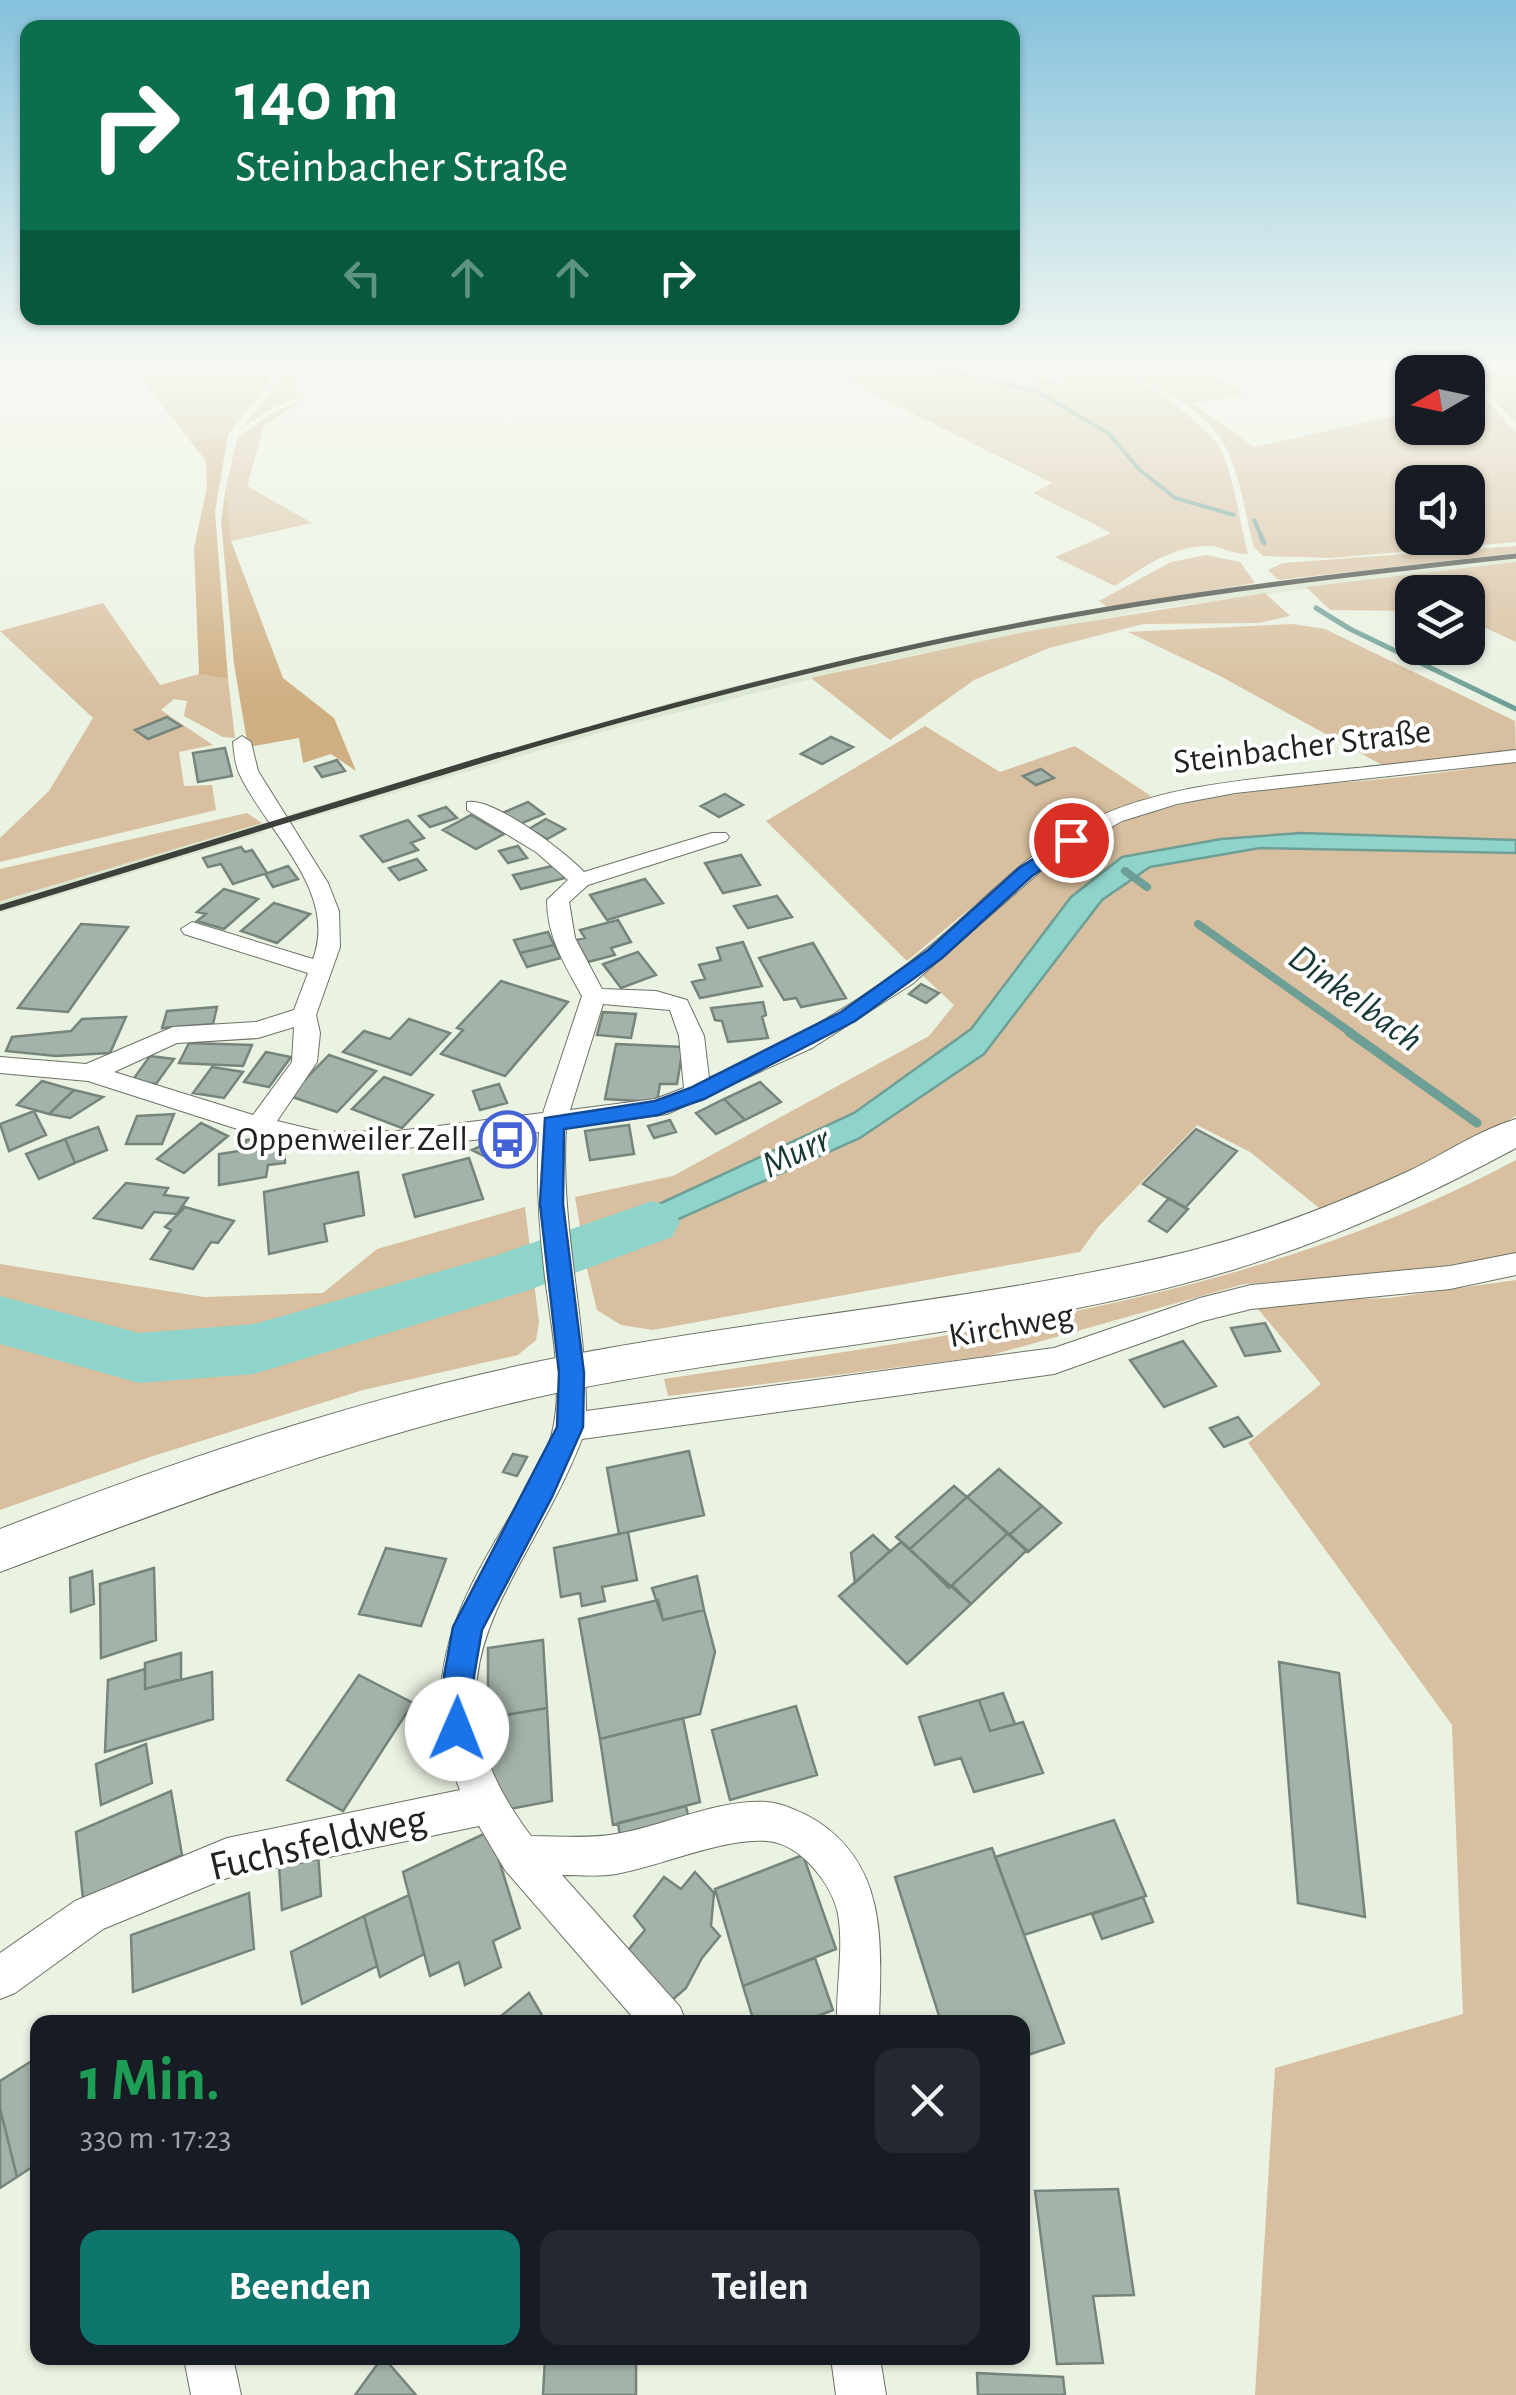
<!DOCTYPE html>
<html lang="de">
<meta charset="utf-8">
<style>
body{margin:0;font-family:"Alegreya Sans",sans-serif;background:#242831;color:#f1f3f6;height:100vh;display:flex;flex-direction:column;font-size:38px;white-space:nowrap}
*{box-sizing:border-box;margin:0}
p{font-size:32px;color:#9ea1a6}
.icon{flex:none;width:55px;height:55px;fill:none;stroke:currentColor;stroke-width:2;stroke-linecap:round;stroke-linejoin:round}
.map{position:relative;flex:1;overflow:hidden}
.sheet{position:absolute;left:30px;top:2015px;width:1000px;height:350px;display:flex;flex-direction:column;background:#171b24;border-radius:20px;box-shadow:0 2px 8px #0004}
.sheet>*{flex:none}
.hud{position:absolute;left:20px;top:20px;width:1000px;height:305px;border-radius:20px;box-shadow:0 2px 8px #0004;background:#0b6e4f;color:#fff;overflow:hidden}
.needle{width:65px;rotate:261deg}
.controls{position:absolute;left:1395px;top:355px;display:grid;gap:20px}
.controls a{display:grid;place-items:center;width:90px;height:90px;border-radius:20px;background:#171b24;box-shadow:0 2px 8px #0004;font-size:50px}
.pin{position:absolute;display:grid;place-items:center;width:85px;height:85px;color:#fff;margin:-42px;border:5px solid #fff;border-radius:50%;box-shadow:0 2px 10px #0007}
.me{position:absolute;width:110px;margin:-55px;rotate:1deg;stroke-linejoin:round;filter:drop-shadow(0 0 8px #0008)}
.turn{display:flex;align-items:center;gap:35px;height:210px;padding:0 50px;font-size:45px}
.turn .icon{width:130px;height:130px;stroke-width:2.5}
.turn b{display:block;font-size:70px;line-height:85px}
.lanes{display:flex;align-items:center;height:95px;padding:0 50px;background:#0003;justify-content:center;gap:50px;direction:ltr}
.lanes .off{opacity:.35}
.round{display:grid;place-items:center;flex:none;width:105px;height:105px;border-radius:20px;background:#242831}
.overview{display:flex;align-items:center;justify-content:space-between;height:170px;padding:0 50px}
h1{font-size:60px;font-weight:700;line-height:75px;color:#1e9e55}
.cta{display:flex;gap:20px;margin-top:auto;padding:20px 50px}
.cta a{flex:1;height:115px;border-radius:20px;background:#0f766e;color:#fff;font-size:40px;font-weight:700;line-height:115px;text-align:center}
.cta a+a{background:#242831;color:#f1f3f6}
.map>svg:first-child{display:block}
</style>
<div class="map">
<svg width="1516" height="2395" viewBox="0 0 1516 2395">
<rect width="100%" height="100%" fill="#eaf2e2"/>
<path fill="#dbe7d0" d="M1516,553V562L1153,609L875,663L616,728L289,824L284,816L700,694L864,655L1144,600Z
M262,823L266,832L0,913V900Z"/>
<path fill="#d8bf9f" fill-rule="evenodd" d="M212,366H264L271,374L266,388L228,434L191,442L142,379Z
M281,366H298L296,392L303,395L270,409L241,429L277,383Z
M833,366H966L965,372L1034,385L1037,378L1061,383C1069,379 1079,369 1087,366C1116,358 1208,423 1221,450C1235,481 1239,520 1248,554C1235,555 1223,547 1210,546C1174,545 1143,567 1115,586L1055,557L1111,533L1033,493L1052,483L866,390Z
M1112,366H1187L1247,393L1192,404L1254,447L1412,412V428H1468V381L1516,432V542L1331,558L1263,556L1254,547C1245,515 1241,477 1226,448C1207,408 1150,383 1112,366ZM1412,482H1468V538H1412Z
M1463,366H1516V424Z
M309,396L264,426L247,486L312,523L231,541L226,487L237,438L272,413Z
M1516,546V553L1278,580L1268,570L1283,563Z
M1206,555L1240,562L1255,583L1107,607L1099,601L1171,562Z
M1516,562V642L1468,620V592H1412V611L1330,610L1306,587Z
M1265,593L1290,616L1259,623L1143,624L1049,648L974,680L890,740L811,678L1030,631Z
M103,603L160,685L199,674L228,679L235,738L223,737L184,716L187,701L174,699L161,710L213,745L179,752L184,786L212,785L216,810L0,862V838L49,791L93,718L0,631Z
M1292,624L1325,629L1515,721L1516,752L1384,766L1220,676L1128,632Z
M925,726L1000,772L1075,746L1151,796C1057,833 984,897 907,961L766,821Z
M1516,762V840L1301,833L1221,839L1071,897L971,1029L854,1113L642,1212L581,1232L575,1197L673,1176L929,1036L954,1005L920,973C969,930 1034,862 1091,835C1191,789 1297,788 1403,777C1441,773 1478,767 1516,762Z
M247,813L262,823L0,901V869Z
M1260,848L1516,853V1116L1436,1160L1324,1212L1250,1152L1197,1125L1099,1226L1080,1252L653,1330L621,1325L597,1310L585,1261L860,1138L984,1054L1102,900L1150,867Z
M1516,1160V1255L1395,1274L1244,1284L988,1356L668,1396L664,1379C953,1335 1254,1301 1516,1160Z
M525,1207L539,1323L536,1340L518,1355L363,1390L150,1457L0,1510V1264L204,1297L323,1293L377,1249Z
M1516,1280V2395H1255L1275,2068L1463,2014L1452,1725L1248,1443L1321,1384L1252,1302L1390,1298Z"/>
<path fill="#cfae82" d="M228,434L215,512L228,679L199,674L194,548L207,487L206,461L191,442Z
M226,487L231,541L283,678L334,718L356,771L331,754L303,763L299,738L248,747L234,664L221,521Z"/>
<path fill="#8fd4ca" stroke="#6e9f96" stroke-width="2.5" d="M1301,833L1516,840V853L1260,848L1150,867L1102,900L984,1054L860,1138L585,1261L581,1232L642,1212L854,1113L971,1029L1071,897L1122,857L1221,839Z"/>
<g fill="none" stroke-linecap="round" stroke-linejoin="round">
<path stroke="#6e9f96" stroke-width="4" d="M922,366L1036,391L1108,433L1140,470L1175,498L1234,515
M1254,520L1263,540"/>
<path stroke="#6e9f96" stroke-width="5" d="M1261,537L1264,543
M1316,608L1350,629L1516,709"/>
<path stroke="#6e9f96" stroke-width="8" d="M1125,871L1147,887
M1198,924L1353,1034"/>
<path stroke="#6e9f96" stroke-width="9" d="M1349,1032L1477,1123"/>
<path fill="#8fd4ca" fill-rule="evenodd" d="M652,1201L672,1207L680,1222L672,1237L526,1291L254,1374L139,1383L0,1344V1296L139,1333L254,1324L497,1255Z"/>
</g>
<path fill="#a4b3a9" stroke="#76857b" stroke-width="2.5" d="M167,717L181,726L148,739L135,730Z
M831,737L853,747L822,764L801,754Z
M225,748L232,776L198,782L193,753Z
M337,760L345,771L322,777L315,767Z
M1041,769L1054,778L1036,785L1023,776Z
M725,794L743,805L719,817L701,806Z
M528,802L544,814L515,826L500,814Z
M446,807L457,818L430,827L419,816Z
M471,815L504,834L476,849L443,830Z
M546,819L565,829L547,839L529,829Z
M408,820L424,838L411,843L418,850L383,862L361,836Z
M518,846L527,858L508,863L499,851Z
M241,847L245,852L252,850L267,873L233,884L221,864L208,867L203,858Z
M741,855L760,885L723,893L705,863Z
M417,859L426,870L399,880L389,868Z
M557,865L565,878L521,889L513,875Z
M288,866L298,879L273,887L265,874Z
M645,879L663,903L607,920L590,895Z
M224,889L258,899L224,929L197,921L206,914L197,912Z
M777,896L792,917L748,928L734,906Z
M274,903L310,914L277,943L241,931Z
M618,920L631,942L611,948L615,955L588,962L576,940L585,938L580,930Z
M81,924L128,927L68,1012L18,1008Z
M548,932L554,945L520,953L514,940Z
M743,942L762,986L700,998L692,982L705,979L699,965L721,960L717,948Z
M813,943L846,998L801,1007L796,998L784,1000L759,958Z
M554,945L561,958L527,967L520,953Z
M638,952L656,975L621,988L603,964Z
M501,981L568,1002L505,1076L441,1054L463,1030L457,1028Z
M921,984L939,993L926,1003L909,994Z
M763,1002L766,1015L762,1017L768,1038L728,1042L722,1021L715,1020L711,1008Z
M217,1007L213,1024L162,1028L167,1011Z
M603,1012L636,1014L631,1038L597,1035Z
M126,1017L110,1053L56,1056L6,1051L12,1037L71,1031L82,1019Z
M409,1019L450,1033L411,1075L343,1052L364,1031L390,1039Z
M189,1043L252,1045L243,1066L179,1063Z
M616,1044L683,1047L677,1084H660L657,1102L605,1099Z
M266,1052L291,1057L269,1087L244,1082Z
M329,1055L376,1071L337,1112L289,1096Z
M150,1056L174,1059L156,1084L132,1081Z
M212,1067L243,1072L224,1098L193,1093Z
M384,1077L433,1095L402,1128L352,1109Z
M42,1081L74,1090L49,1114L17,1105Z
M760,1082L781,1102L745,1120L724,1099Z
M499,1084L507,1103L480,1110L473,1091Z
M74,1090L103,1097L70,1118L49,1114Z
M724,1099L745,1120L716,1134L696,1113Z
M34,1111L46,1135L9,1151L0,1124Z
M174,1114L162,1144H126L137,1116Z
M670,1120L676,1132L654,1138L648,1126Z
M201,1123L228,1136L184,1173L157,1159Z
M629,1125L634,1154L590,1160L585,1131Z
M98,1127L107,1150L75,1163L65,1139Z
M1196,1129L1237,1151L1185,1208L1143,1184Z
M274,1137V1143L284,1141L285,1163L268,1165L266,1177L219,1185V1154L246,1150V1140Z
M65,1139L75,1163L39,1179L26,1154Z
M495,1142L492,1160L472,1150L483,1145Z
M469,1158L483,1199L415,1217L403,1175Z
M358,1172L364,1215L324,1224L327,1241L269,1254L264,1192Z
M126,1183L168,1188L164,1195L188,1198L177,1214L154,1212L142,1228L94,1218Z
M1169,1198L1188,1209L1167,1232L1149,1221Z
M185,1207L234,1221L218,1243L211,1242L193,1269L151,1259L171,1230L165,1227Z
M1265,1323L1280,1351L1245,1356L1231,1328Z
M1183,1341L1216,1386L1164,1407L1130,1360Z
M1238,1417L1252,1436L1224,1447L1210,1428Z
M689,1451L704,1515L619,1534L607,1468Z
M513,1454L527,1457L517,1476L503,1472Z
M999,1469L1042,1506L1009,1535L967,1497Z
M954,1486L967,1497L910,1549L896,1537Z
M967,1497L1008,1533L949,1588L910,1549Z
M1042,1506L1061,1523L1028,1552L1009,1535Z
M628,1532L637,1580L602,1587L605,1601L582,1606L580,1593L561,1597L554,1548Z
M1008,1533L1027,1550L971,1604L952,1585Z
M873,1535L890,1551L855,1583L851,1553Z
M901,1542L971,1604L907,1664L839,1596Z
M386,1548L446,1559L421,1626L359,1614Z
M154,1568L156,1640L101,1658L100,1584Z
M92,1571L94,1604L71,1612L70,1578Z
M697,1576L704,1610L663,1620L652,1588Z
M658,1600L663,1620L704,1610L715,1652L700,1714L600,1739L579,1619Z
M543,1640L547,1708L488,1718V1648Z
M181,1653V1679L145,1689V1663Z
M1279,1662L1339,1673L1365,1917L1298,1903Z
M145,1669V1689L212,1672L213,1719L105,1752L108,1680Z
M359,1675L413,1703L343,1811L287,1780Z
M1003,1693L1015,1724L990,1731L979,1700Z
M979,1700L990,1731L1023,1722L1043,1773L974,1792L961,1758L935,1765L919,1717Z
M796,1706L817,1775L730,1800L712,1730Z
M547,1708L552,1801L510,1809L491,1792L488,1718Z
M683,1718L700,1802L613,1825L600,1739Z
M146,1744L152,1783L101,1805L96,1764Z
M171,1791L182,1855L83,1899L76,1832Z
M686,1806L689,1820L620,1837L618,1823Z
M1114,1820L1146,1896L1024,1935L995,1857Z
M490,1831L520,1928L493,1941L501,1967L465,1985L459,1962L430,1976L403,1872Z
M992,1848L1064,2043L1022,2057V2022H941L895,1877Z
M318,1853L321,1896L282,1910L279,1866Z
M803,1855L836,1949L743,1986L715,1889Z
M695,1872L714,1893L711,1926L720,1936L702,1958L686,1988L670,2002L624,1955L645,1930L634,1916L664,1877L681,1889Z
M249,1893L254,1949L133,1992L131,1935Z
M409,1895L424,1954L380,1977L364,1916Z
M1143,1897L1153,1922L1102,1939L1092,1914Z
M364,1916L377,1966L302,2004L291,1952Z
M815,1958L833,2010L803,2022H754L743,1986Z
M529,1993L546,2022H494Z
M38,2057V2163L17,2177L0,2108V2081Z
M0,2108L17,2177L0,2188Z
M1118,2189L1134,2295L1093,2296L1103,2363L1057,2364L1035,2191Z
M382,2358H384L416,2395H355Z
M545,2358H636V2395H543Z
M977,2373L1063,2377L1065,2395H978Z"/>
<g fill="none" stroke-linecap="round" stroke-linejoin="round">
<defs>
<path id="street" d="M242,736L251,742L258,771L328,883L339,911L340,947L316,1015L320,1033L317,1062L277,1121L323,1132L398,1131L543,1113L582,996C565,965 547,937 547,900L568,880L536,852L467,810V802C493,797 566,852 584,872L712,833H726L729,837L726,841L588,885L569,902L575,938L602,989L656,991L687,1000L704,1036L709,1078C788,1044 864,1001 930,946C979,906 1021,857 1077,827C1153,786 1243,780 1327,771C1390,765 1453,757 1516,750V762L1235,793L1177,804L1122,821L1052,861L912,984L812,1048L667,1114L566,1128C560,1224 586,1316 586,1411L1054,1348L1200,1298L1251,1285L1450,1266L1516,1253V1275L1450,1289L1251,1309L1203,1321L1054,1374L582,1439C523,1590 407,1671 531,1836C558,1836 589,1839 616,1834C664,1826 717,1799 767,1802C782,1803 804,1813 817,1821C889,1868 881,1946 879,2022H837C836,1988 844,1948 838,1914C832,1884 800,1843 767,1841C721,1838 662,1866 616,1874C599,1877 579,1875 562,1875L680,2007L686,2022H637L505,1870L479,1826L227,1878L103,1929L15,1993L0,1999V1953L75,1901L227,1838L460,1790C418,1688 451,1614 505,1525C521,1497 541,1468 551,1437C565,1388 551,1326 545,1277C539,1228 536,1181 539,1132L398,1149L323,1150L250,1133L88,1081L0,1073V1057L86,1064L173,1027L256,1022L294,1010L308,973L184,934L181,929L192,922L313,959C339,891 265,830 239,773C235,764 234,752 233,742ZM603,1004L670,1010L679,1036L684,1088L655,1099L570,1110ZM294,1027L292,1062L253,1115L114,1072L177,1043L258,1038Z
M184,2358H233L241,2395H191Z
M831,2358H880L886,2395H836Z"/>
<path id="secondary" d="M1516,1119V1148C1425,1197 1331,1240 1232,1270C1019,1334 792,1346 575,1389C374,1430 191,1500 0,1572V1529C187,1456 378,1392 576,1354C778,1316 985,1300 1186,1252C1263,1233 1337,1204 1409,1171C1444,1154 1479,1130 1516,1119Z"/>
</defs>
<use href="#street" stroke="#6c7365" stroke-width="2"/>
<use href="#secondary" stroke="#6c7365" stroke-width="2"/>
<use href="#street" fill="#fff" fill-rule="evenodd"/>
<use href="#secondary" fill="#fff" fill-rule="evenodd"/>
<path stroke="#3e413b" stroke-width="5" d="M489,758C664,706 840,659 1019,625C1184,593 1350,574 1516,556"/>
<path stroke="#3e413b" stroke-width="6" d="M0,908L498,755"/>
</g>
<linearGradient id="sky" x2="0" y2="1"><stop stop-color="#84c1dc"/><stop offset="0.52" stop-color="#f6f9f2"/><stop offset="1" stop-color="#f6f9f2" stop-opacity="0"/></linearGradient>
<rect width="1516" height="702" fill="url(#sky)"/>
<path fill="#1a73e8" stroke="#114b97" stroke-width="2.5" d="M1071,835L1080,840L1077,844L1032,876L942,958L855,1021L704,1099L658,1115L564,1129L563,1204L584,1373L583,1427L552,1497L482,1630L474,1676L473,1729L468,1740L457,1744L446,1740L442,1729L444,1676L453,1627L557,1427L559,1373L540,1204L545,1118L655,1101L690,1088L841,1012L928,950L1019,868Z"/>
<defs>
<symbol id="bus-ring" viewBox="-11 -11 22 22"><circle r="9.5" fill="#fff" stroke="#4461d5" stroke-width="1.5"/><path d="M-5-6H5V4H4V6H2V4H-2V6H-4V4H-5ZM-3.5-4V0h7V-4ZM-3.5 1.2v1.5H-2V1.2ZM2 1.2v1.5H3.5V1.2Z" fill="#4461d5"/></symbol>
</defs>
<g fill-rule="evenodd">
<use href="#bus-ring" x="476" y="1108" width="63" height="63"/>
</g>
<g text-anchor="middle" dominant-baseline="central" stroke-width="8" stroke-linejoin="round" paint-order="stroke">
<g font-size="35" fill="#20231e" stroke="#fff">
<text transform="translate(1302 747) rotate(-7)">Steinbacher Straße</text>
<text transform="translate(1011 1326) rotate(-10)">Kirchweg</text>
</g>
<g font-size="35" fill="#20231e" stroke="#fff" text-anchor="end">
<text x="468" y="1139">Oppenweiler Zell</text>
</g>
<g font-size="38" font-style="italic" fill="#183935" stroke="#fff">
<text transform="translate(1355 999) rotate(36)">Dinkelbach</text>
<text transform="translate(796 1153) rotate(-26)">Murr</text>
</g>
<g font-size="42" fill="#20231e" stroke="#fff">
<text transform="translate(318 1843) rotate(-13)">Fuchsfeldweg</text>
</g>
</g>
</svg>
<div class="controls">
<a><svg class="needle" viewBox="-14 -14 28 28"><path d="M0-13l5 13h-10z" fill="#e53935"/><path d="M0 13l5-13h-10z" fill="#9ea1a6"/></svg></a>
<a><svg class="icon" aria-label="sound" viewBox="0 0 24 24"><path d="M4 9h4l5-4v14l-5-4H4zM17 9q2 3 0 6"/></svg></a>
<a><svg class="icon" aria-label="layers" viewBox="0 0 24 24"><path d="M12 4l9 5-9 5-9-5zM3 14l9 5 9-5"/></svg></a>
</div>
<div class="pin" style="left:1071px;top:840px;background:#d93025"><svg class="icon" aria-label="arrive" viewBox="0 0 24 24"><path d="M6 21V4h12l-3 4 3 4H6"/></svg></div>
<svg class="me" style="left:457px;top:1729px" viewBox="-20 -20 40 40"><circle r="19" fill="#fff"/><path d="M0-13L10 11 0 6-10 11z" fill="#1a73e8"/></svg>
<div class="hud">
<div class="turn"><svg class="icon" aria-label="right" viewBox="0 0 24 24"><path d="M7 20v-9h11M14 6l5 5-5 5"/></svg><div><b>140 m</b>Steinbacher Straße</div></div>
<div class="lanes"><svg class="icon off" aria-label="left" viewBox="0 0 24 24"><path d="M17 20v-9H6M10 6l-5 5 5 5"/></svg><svg class="icon off" aria-label="ahead" viewBox="0 0 24 24"><path d="M12 20V5M6 11l6-6 6 6"/></svg><svg class="icon off" aria-label="ahead" viewBox="0 0 24 24"><path d="M12 20V5M6 11l6-6 6 6"/></svg><svg class="icon" aria-label="right" viewBox="0 0 24 24"><path d="M7 20v-9h11M14 6l5 5-5 5"/></svg></div>
</div>
<section class="sheet">
<div class="overview"><div><h1>1 Min.</h1><p>330 m · 17:23</p></div><a class="round"><svg class="icon" aria-label="close" viewBox="0 0 24 24"><path d="M6 6l12 12M18 6L6 18"/></svg></a></div>
<div class="cta"><a>Beenden</a><a>Teilen</a></div>
</section>
</div>
